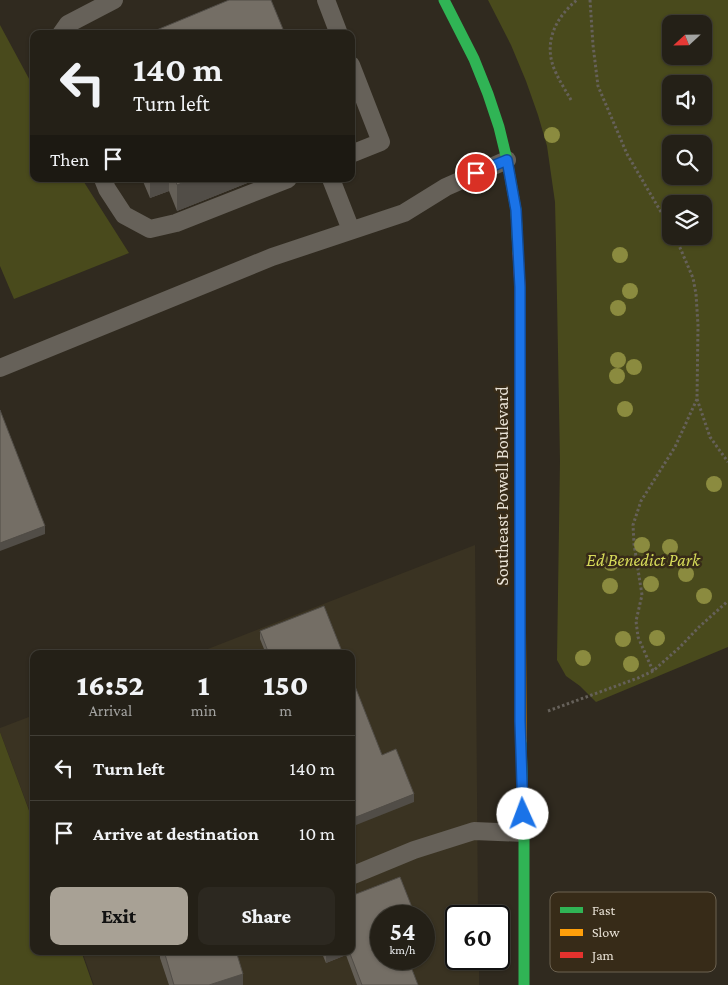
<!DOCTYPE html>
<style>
body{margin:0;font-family:"Crimson Pro",serif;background:#2c2820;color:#f1f3f6;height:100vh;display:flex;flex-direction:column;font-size:19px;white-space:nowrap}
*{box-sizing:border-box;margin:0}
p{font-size:16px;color:#a3a3a1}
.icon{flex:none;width:28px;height:28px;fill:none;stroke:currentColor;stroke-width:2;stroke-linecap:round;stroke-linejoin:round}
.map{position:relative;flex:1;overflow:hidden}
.panel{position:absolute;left:30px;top:650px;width:325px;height:305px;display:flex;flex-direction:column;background:#242017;border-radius:10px;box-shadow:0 1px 4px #0004,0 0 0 1px #413e36}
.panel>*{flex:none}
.guide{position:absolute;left:30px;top:30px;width:325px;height:152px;border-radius:10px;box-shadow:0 1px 4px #0004,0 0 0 1px #413e36;background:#242017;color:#f1f3f6;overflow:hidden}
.needle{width:32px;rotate:248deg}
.controls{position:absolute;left:662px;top:15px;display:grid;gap:10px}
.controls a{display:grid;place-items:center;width:50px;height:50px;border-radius:10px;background:#242017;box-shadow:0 1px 4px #0004,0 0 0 1px #413e36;font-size:25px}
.speed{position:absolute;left:370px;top:905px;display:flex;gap:10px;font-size:25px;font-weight:700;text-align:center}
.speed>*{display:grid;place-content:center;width:65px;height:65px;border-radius:50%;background:#242017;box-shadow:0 1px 4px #0004,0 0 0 1px #413e36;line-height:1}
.speed small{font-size:12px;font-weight:400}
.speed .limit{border:2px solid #111;border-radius:8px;background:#fff;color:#111}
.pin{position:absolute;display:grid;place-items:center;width:42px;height:42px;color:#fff;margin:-21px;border:2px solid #fff;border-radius:50%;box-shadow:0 1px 5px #0007}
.me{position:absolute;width:55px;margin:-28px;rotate:358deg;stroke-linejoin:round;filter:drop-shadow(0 0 4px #0008)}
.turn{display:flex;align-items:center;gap:18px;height:105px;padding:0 20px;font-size:22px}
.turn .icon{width:65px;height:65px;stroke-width:2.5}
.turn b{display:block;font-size:35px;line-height:42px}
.then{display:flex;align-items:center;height:48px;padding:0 20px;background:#0003;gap:10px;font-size:19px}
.eta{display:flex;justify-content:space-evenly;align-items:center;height:85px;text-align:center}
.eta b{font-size:30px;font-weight:800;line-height:35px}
.primary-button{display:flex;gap:10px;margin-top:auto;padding:10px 20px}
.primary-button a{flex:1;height:58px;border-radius:10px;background:#a8a195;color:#111;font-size:20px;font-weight:800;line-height:58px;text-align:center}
.primary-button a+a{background:#2c2820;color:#f1f3f6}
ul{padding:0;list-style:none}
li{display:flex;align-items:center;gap:15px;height:65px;padding:0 20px;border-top:1px solid #413e36}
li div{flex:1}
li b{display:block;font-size:19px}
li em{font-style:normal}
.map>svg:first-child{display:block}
</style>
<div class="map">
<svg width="728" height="985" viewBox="0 0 728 985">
<rect width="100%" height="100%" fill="#302a1f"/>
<path fill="#3a3322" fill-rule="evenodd" d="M475,545L478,916H456V959H479V985H94L82,951H351V654H195ZM381,916H424V959H381Z
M34,715V823L0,732V728Z"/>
<path fill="#494a1c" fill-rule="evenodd" d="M488,0H728V647L596,702L580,686L566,676L557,660L560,461L556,244L555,202L547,146L538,115L526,81L511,45ZM671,24H704V56H671ZM671,84H704V116H671ZM671,144H704V176H671ZM671,204H704V236H671Z
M0,25L34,88V179H82L129,253L14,299L0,266Z
M0,732L34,824V951H81L93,985H0Z"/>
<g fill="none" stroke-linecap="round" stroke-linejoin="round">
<path stroke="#66615a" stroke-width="3" stroke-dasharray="2.5 2.5" stroke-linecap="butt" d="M590,0L593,45L598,86L627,154L671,229
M571,100C566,91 560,82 556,73C542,44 555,18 577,0
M697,399L710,437L728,462
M653,671L638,637L636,621L642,595L634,544L633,525L641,501L675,447L697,399L698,325L696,294L693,278L675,236
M548,711L638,678L653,671L680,647L699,627L728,601"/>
<path stroke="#666159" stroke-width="18" d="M326,0L339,34
M61,34L68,24L114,0
M351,65L381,142L351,154
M103,179L107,189L124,215L150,229L176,223L288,179
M331,179L351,230
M0,368L272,257L404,213L446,187L507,160
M351,876L414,850L474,831L524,833"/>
<path stroke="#30b455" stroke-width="11" d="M444,0L474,59L488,94L499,127L507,160L516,210L518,253
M521,741L524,833V985"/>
<path stroke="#ff9f0a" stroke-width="11" d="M520,520L521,741"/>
<path stroke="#e5322d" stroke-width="11" d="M518,253L520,287V520"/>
</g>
<g fill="#8b8b3f">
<circle cx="552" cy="135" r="8"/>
<circle cx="620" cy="255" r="8"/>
<circle cx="630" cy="291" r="8"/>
<circle cx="618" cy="308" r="8"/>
<circle cx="618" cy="360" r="8"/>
<circle cx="634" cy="367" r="8"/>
<circle cx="617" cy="376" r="8"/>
<circle cx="625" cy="409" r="8"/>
<circle cx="714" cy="484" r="8"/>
<circle cx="642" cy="545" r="8"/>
<circle cx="670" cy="547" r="8"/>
<circle cx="611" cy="563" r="8"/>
<circle cx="686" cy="574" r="8"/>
<circle cx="651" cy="584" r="8"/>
<circle cx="610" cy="586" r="8"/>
<circle cx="704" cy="596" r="8"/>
<circle cx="657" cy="638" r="8"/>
<circle cx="623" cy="639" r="8"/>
<circle cx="583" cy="658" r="8"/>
<circle cx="631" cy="664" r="8"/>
</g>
<path fill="#645f57" d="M142,179H257L177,211L169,191L150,198Z
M260,631L343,654H266L260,639Z
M400,877L415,916H381V959H408L418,985H357L346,955L326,963L321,951H351V896Z
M160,951H236L243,985H169L160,958Z"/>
<path fill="#514d47" d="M150,179H169V191L150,198Z
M192,179H257L177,211V185Z
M45,526V534L0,551V543Z
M414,794V802L351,827V819Z
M326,951H346V955L326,963Z
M243,974V985H209Z"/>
<path fill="#746e65" stroke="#514d47" d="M229,0H271L285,34H147Z
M175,179H192L177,185Z
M0,410L45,526L0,543Z
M324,606L343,654H269L260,631Z
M351,676L382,755L396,749L414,794L351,819Z
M400,877L415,915L412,916H381V959H408L418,985H362L349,951H351V896Z
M164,951H236L243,974L209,985H174Z"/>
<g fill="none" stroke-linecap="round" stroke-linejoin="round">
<defs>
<path id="route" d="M476,173L507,160L516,210L520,287V721L523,814"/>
</defs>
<use href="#route" stroke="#114b97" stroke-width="12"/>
<use href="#route" stroke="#1a73e8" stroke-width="9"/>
</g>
<g text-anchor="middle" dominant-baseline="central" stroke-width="5" stroke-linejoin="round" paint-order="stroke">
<g font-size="18" fill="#e8e1d5" stroke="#372b18">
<text transform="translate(502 486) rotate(-90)">Southeast Powell Boulevard</text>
</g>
<g font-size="18" font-style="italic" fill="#d6da59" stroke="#372b18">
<text x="643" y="560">Ed Benedict Park</text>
</g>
</g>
<rect x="550" y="892" width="166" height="80" rx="8" fill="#372b18" stroke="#6c6251" stroke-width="1"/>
<rect x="560" y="907" width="23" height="6" fill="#30b455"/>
<rect x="560" y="929" width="23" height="7" fill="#ff9f0a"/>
<rect x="560" y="952" width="23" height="6" fill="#e5322d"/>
<g font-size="14" fill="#e8e1d5">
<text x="592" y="915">Fast</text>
<text x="592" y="937">Slow</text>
<text x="592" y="960">Jam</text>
</g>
</svg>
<div class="controls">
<a><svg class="needle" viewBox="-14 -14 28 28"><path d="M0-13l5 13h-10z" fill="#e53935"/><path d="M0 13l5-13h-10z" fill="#a3a3a1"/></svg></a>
<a><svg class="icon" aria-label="sound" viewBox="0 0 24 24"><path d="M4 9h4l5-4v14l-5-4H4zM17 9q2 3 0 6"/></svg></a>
<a><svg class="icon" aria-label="search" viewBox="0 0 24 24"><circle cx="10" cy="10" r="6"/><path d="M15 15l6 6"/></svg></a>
<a><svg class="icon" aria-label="layers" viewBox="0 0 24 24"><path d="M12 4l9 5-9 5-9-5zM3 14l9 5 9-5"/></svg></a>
</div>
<div class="speed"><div>54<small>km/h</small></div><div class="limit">60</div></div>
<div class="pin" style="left:476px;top:173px;background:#d93025"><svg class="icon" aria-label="arrive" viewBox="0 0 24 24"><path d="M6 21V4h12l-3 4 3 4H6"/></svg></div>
<svg class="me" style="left:523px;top:814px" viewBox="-20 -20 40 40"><circle r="19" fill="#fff"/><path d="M0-13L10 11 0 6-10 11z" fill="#1a73e8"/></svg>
<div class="guide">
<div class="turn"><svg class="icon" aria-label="left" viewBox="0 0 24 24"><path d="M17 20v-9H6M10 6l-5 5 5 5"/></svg><div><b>140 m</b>Turn left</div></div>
<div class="then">Then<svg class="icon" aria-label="arrive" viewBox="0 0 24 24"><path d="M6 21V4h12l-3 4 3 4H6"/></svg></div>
</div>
<section class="panel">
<div class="eta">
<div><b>16:52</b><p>Arrival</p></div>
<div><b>1</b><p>min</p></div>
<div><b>150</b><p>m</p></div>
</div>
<ul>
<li><svg class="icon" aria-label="left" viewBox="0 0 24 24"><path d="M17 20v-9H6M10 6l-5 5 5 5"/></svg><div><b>Turn left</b></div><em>140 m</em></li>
<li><svg class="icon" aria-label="arrive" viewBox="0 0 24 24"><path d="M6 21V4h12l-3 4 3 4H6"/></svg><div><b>Arrive at destination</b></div><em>10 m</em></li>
</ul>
<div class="primary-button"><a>Exit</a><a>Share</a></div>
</section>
</div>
